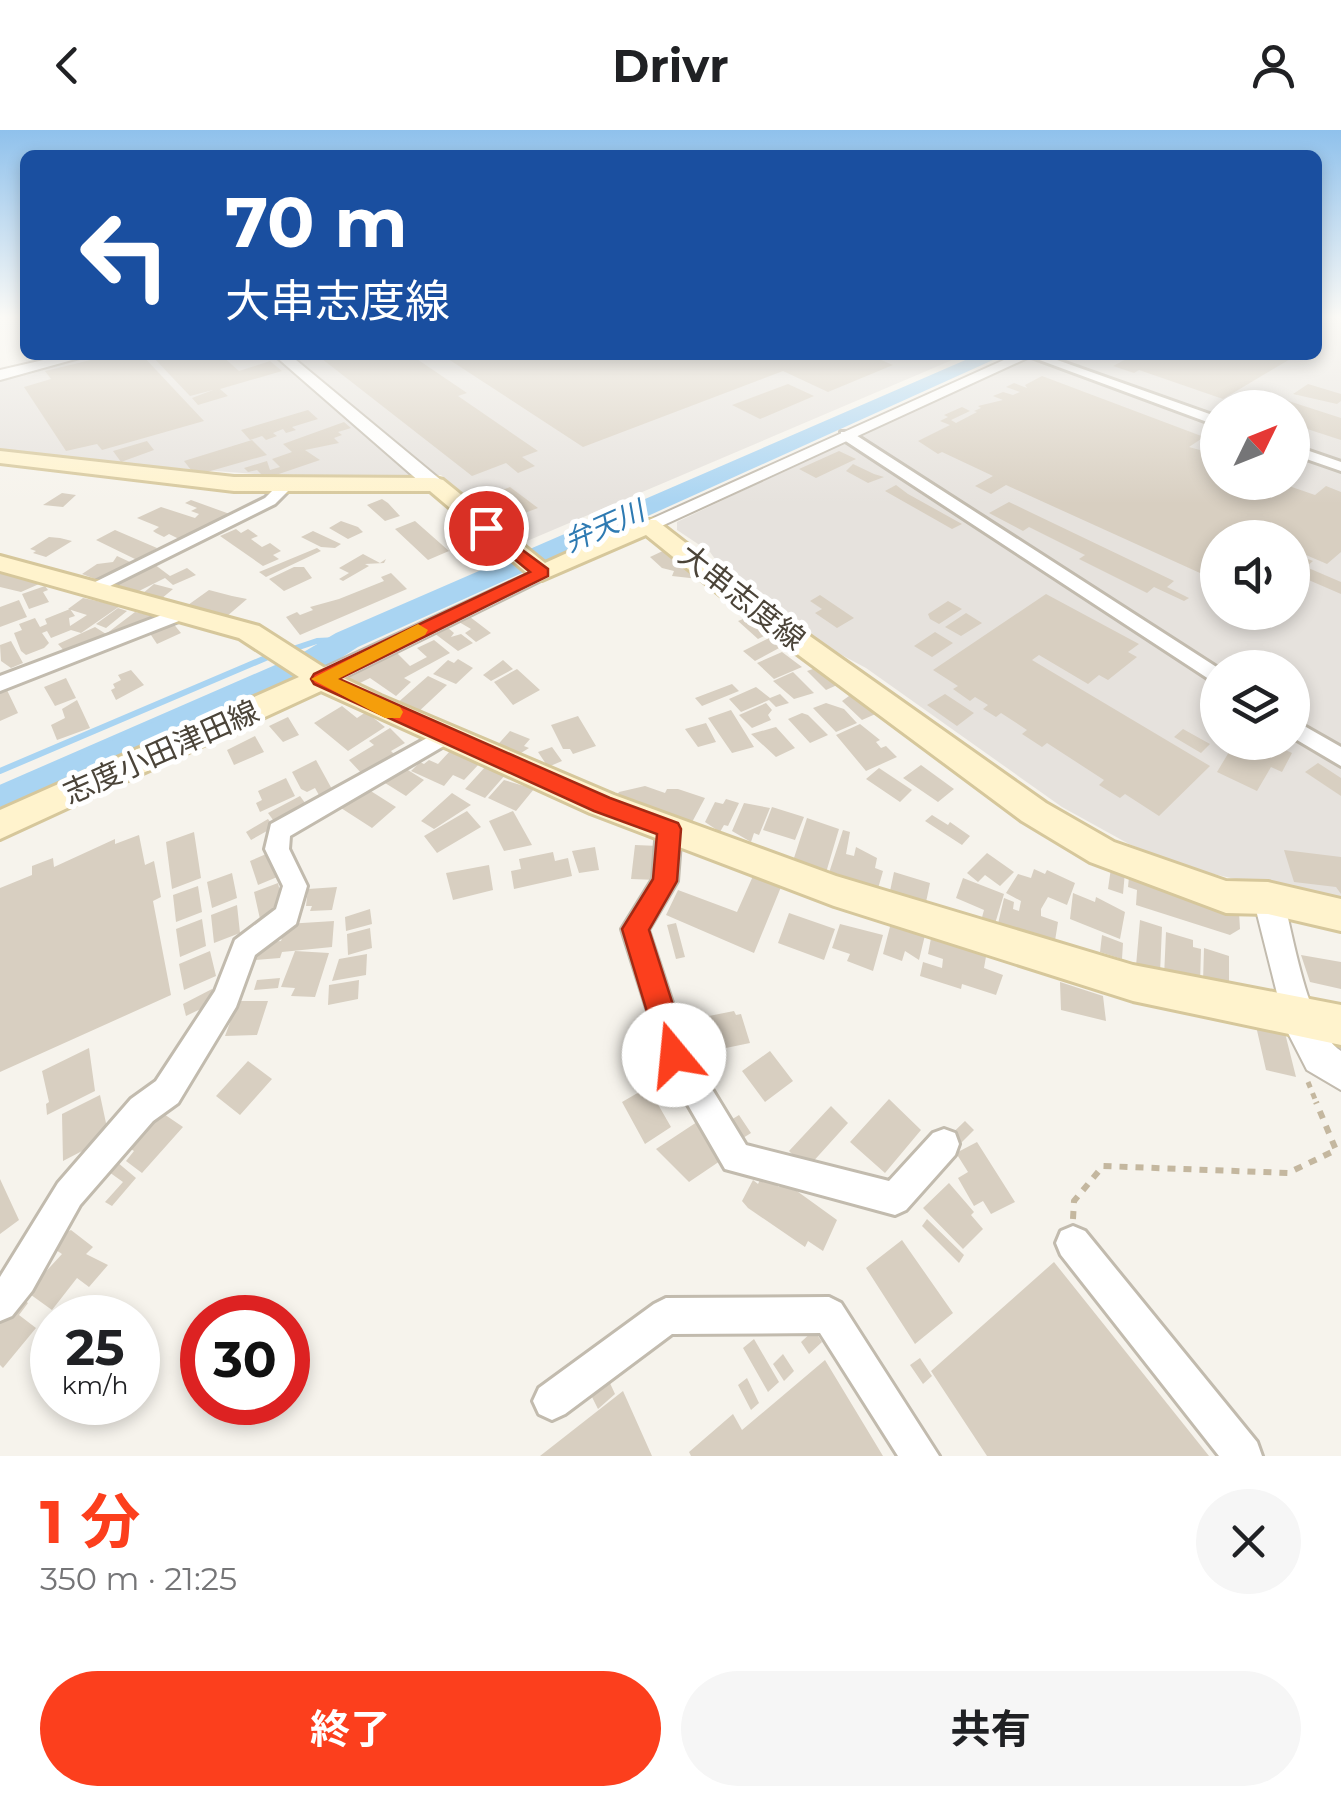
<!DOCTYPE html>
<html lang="ja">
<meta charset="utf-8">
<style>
body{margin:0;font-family:Montserrat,"Noto Sans JP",sans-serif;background:#f6f6f6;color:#202124;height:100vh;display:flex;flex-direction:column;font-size:38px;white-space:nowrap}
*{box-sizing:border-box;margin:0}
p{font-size:32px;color:#757577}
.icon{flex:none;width:55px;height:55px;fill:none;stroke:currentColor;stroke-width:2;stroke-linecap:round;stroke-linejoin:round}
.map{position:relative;height:1326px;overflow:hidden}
.drawer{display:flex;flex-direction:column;background:#fff;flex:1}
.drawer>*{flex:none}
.guide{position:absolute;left:20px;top:20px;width:1302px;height:210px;border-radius:15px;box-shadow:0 5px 15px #0003;background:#1a4fa0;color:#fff;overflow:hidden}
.needle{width:65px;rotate:47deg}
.tools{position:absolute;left:1200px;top:260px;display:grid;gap:20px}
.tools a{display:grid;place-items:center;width:110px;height:110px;border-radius:50%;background:#fff;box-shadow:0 5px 15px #0003;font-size:50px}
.speed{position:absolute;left:30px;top:1165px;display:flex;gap:20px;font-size:50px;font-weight:700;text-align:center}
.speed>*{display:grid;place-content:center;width:130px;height:130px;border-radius:50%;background:#fff;box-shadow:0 5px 15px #0003;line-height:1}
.speed small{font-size:25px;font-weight:400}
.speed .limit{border:15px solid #d22;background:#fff;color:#111}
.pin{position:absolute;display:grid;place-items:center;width:85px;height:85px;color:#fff;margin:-42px;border:5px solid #fff;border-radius:50%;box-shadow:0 2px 10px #0007}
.me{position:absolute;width:110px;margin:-55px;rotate:343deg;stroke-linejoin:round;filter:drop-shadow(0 0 8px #0008)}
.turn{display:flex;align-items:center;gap:35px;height:210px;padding:0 40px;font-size:45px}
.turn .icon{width:130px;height:130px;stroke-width:2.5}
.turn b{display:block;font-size:70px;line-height:85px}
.round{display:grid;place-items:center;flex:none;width:105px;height:105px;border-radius:52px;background:#f6f6f6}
.overview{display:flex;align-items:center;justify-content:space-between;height:170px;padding:0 40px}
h1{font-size:60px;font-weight:700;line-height:75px;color:#fc3f1d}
.action{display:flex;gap:20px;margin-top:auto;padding:20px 40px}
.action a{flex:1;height:115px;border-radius:60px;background:#fc3f1d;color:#fff;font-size:40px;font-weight:700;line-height:115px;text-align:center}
.action a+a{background:#f6f6f6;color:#202124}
header{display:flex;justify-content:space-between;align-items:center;height:130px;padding:0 40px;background:#fff;font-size:45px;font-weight:700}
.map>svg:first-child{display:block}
</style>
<header><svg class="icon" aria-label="back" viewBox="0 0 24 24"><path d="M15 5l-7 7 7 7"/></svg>Drivr<svg class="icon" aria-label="person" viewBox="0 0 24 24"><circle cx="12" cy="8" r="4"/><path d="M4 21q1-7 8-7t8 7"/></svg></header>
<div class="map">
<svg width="1341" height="1326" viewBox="0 0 1341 1326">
<rect width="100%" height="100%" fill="#f6f3ec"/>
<path fill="#e6e2dd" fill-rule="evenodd" d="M1318,188H1341V774L1184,737L1129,714L1062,677L866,538L825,516L725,443L710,422L677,400V392L1027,225H1318ZM1218,278H1292V352H1218ZM1218,408H1292V482H1218ZM1218,538H1292V612H1218Z
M92,225H964L520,414L441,345H271L108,333L0,319V248Z"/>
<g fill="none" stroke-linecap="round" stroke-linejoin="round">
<path stroke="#a9d4f2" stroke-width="6" d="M287,521L317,511L338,510
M301,527L347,510
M0,641L275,524
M0,658L285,534"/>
<path fill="#a9d4f2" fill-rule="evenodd" d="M977,225H1004L358,517L297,556L0,690V659L273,540L336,503Z"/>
</g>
<path fill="#d8cfc1" d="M112,225H142L204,291L102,320L97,314L66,321L24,257L51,249L45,241Z
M151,225H221L239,241L270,231L282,241L220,259L228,266L198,275L192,268L213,260L190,266Z
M317,225H411L467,263L458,266L538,321L522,327L535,336L518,343L506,333L472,346Z
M442,225H869L893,235L828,262L783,241L583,317Z
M1134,225H1297L1223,269L1139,240L1134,243L1113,236Z
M1042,246L1204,307L1189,317L1218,325V352H1294L1289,356L1315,365L1326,356L1341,362V422L1327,434L1292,419V408H1265L1258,404L1262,401L1250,398L1245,402L1257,408H1218V430L1200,443L1006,355L991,364L975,356L993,346L942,322L938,324L918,311L950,295L940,291L948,287L944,285L962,277L970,281L951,290L956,293L977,282L974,281L981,278L978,276L1003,270L993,266L1003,262L1013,265L1020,262L1006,257L1014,253L1027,258L1025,255Z
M788,254L814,266L760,289L732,275Z
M1308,254L1341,264V271L1337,274L1293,264Z
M1270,265L1341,288V310L1292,294V278H1270L1273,276L1268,274L1250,278Z
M308,280L318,289L292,297L296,300L286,303L283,299L273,303L277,306L266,310L262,306L250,310L241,300Z
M344,292L351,298L338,302L342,305L334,308L339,313L305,320L320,330L273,346L262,345L257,340L248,342L244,338L267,331L270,340L280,337L272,329L292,322L283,314Z
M252,310L267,325L207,342L191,340L184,331Z
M147,311L154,320L121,332L113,321Z
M839,321L856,329L816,348L799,339Z
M853,334L874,344L884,347L868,353L846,341Z
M896,355L908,364L962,394L952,399L885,361Z
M510,357L538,378L522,384L495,363Z
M62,363L76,365L63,377L43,375Z
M382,369L388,373L400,386L385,391L367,375Z
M191,370L238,387L181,410L169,404L164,407L156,403L153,401L159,397L137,388L161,377L195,388L199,384L191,381L197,378L185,373Z
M1009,372L1174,451L1167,457L1189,468L1184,471L1154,457L1147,463L1079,429L1085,425L1029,397L1023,401L989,383Z
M341,391L358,397L363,402L348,409L329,398Z
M415,391L449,421L428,430L395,399Z
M236,399L241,403L248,399L258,406L251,409L262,417L270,413L281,421L273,425L279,429L263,436L220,406Z
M115,400L157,418L137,430L96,410Z
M313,401L341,414L335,418L321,417L301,407Z
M49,407L60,408L72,411L46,427L33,423L36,421L30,419Z
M317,418L321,421L266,447L259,442Z
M667,419L708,450L672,446L674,441L662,438L650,427Z
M1292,423L1313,431L1306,437L1341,452V464L1297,445L1292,448Z
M363,424L380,433L386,429L384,433L365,434L369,436L343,451L339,449L349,443L339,438Z
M117,426L130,432L98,450L82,444L97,434L113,432Z
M150,431L170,446L187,438L196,445L173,455L165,448L139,461L107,455Z
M294,437H304L312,448L284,461L269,449Z
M0,443L16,447L39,454L21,462L0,457Z
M391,443L407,459L300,505L286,487L297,482L300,485L313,480L310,477L339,469L384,451L381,447Z
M154,454L173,459L161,469L142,464Z
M45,456L48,460L43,462L49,472L29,479L22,464Z
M209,460L232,466L247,469L226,487L188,475Z
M1046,464L1139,514L1128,522L1137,527L1108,550L1099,545L1088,554L1039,525L1032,530L1210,636L1159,686L1125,664L1120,668L1099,655L1104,650L1047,613L1042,617L1022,604L1027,600L1001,583L996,587L983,579L988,575L975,567L970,571L953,559L958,556L933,540Z
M820,465L854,488L837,498L815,483L822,479L810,471Z
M83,468L120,476L81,503L71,500L51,508L47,501L42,503L49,513L44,518L26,525L21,521L14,503L22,500L19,494L35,488L40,497L47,494L45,489L70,479L75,486L69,488L70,496L87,485L68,479Z
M19,470L27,487L0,497V477Z
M948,471L962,479L939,494L930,489L928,484Z
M118,478L127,481L106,498L96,494Z
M135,482L161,487L111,507L102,505L67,524L58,514L95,497L106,504Z
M966,483L982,493L961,506L945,497Z
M751,486L774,501L758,509L738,491Z
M470,487L478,493L491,503L476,512L465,503L471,499L459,492Z
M172,492L181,503L157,514L149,502Z
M447,497L454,503L451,507L461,504L473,513L458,521L434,503Z
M783,501L794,510L755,531L743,521Z
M935,502L953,513L932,527L914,516Z
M434,510L450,523L404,548L411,552L396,566L370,548L356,555L347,546L397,523L410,536L427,527L417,518Z
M11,511L23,533L11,538L1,531L0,515Z
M782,522L802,537L774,549L757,533Z
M458,529L473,538L456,554L433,544L448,530L454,533Z
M503,530L513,539L491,551L483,545Z
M819,537L846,551L826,560L807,541Z
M517,539L540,560L513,575L494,552Z
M131,540L144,555L116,570L111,560L115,558L113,554L121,550L118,545Z
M793,542L814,563L794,569L773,551Z
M428,546L447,555L415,585L395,575Z
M66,548L76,568L55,576L44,557Z
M732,554L739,561L702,576L695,568Z
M756,557L770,568L780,564L789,573L776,577L769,570L741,582L729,569Z
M6,558L18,583L0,591V561Z
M856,561L880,582L862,590L842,571Z
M945,564L974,583L957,596L927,575Z
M77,570L90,598L57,610L51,595L65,588L62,579Z
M766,573L772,580L768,585L771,590L752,598L739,585Z
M826,573L844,579L857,593L836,602L813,578Z
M342,576L357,588L366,582L385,597L348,621L314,593Z
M731,580L754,617L732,623L708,588Z
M802,583L808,585L828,605L810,613L788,589Z
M578,586L596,616L573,624L570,619H563L551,595Z
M288,587L299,605L283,612L269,596Z
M706,593L716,612L698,617L685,599Z
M860,594L880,610L876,612L881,618L886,616L897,627L866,641L836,605Z
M776,597L795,618L776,627L751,604Z
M390,598L405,613L391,621L397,627L364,646L349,630L374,615L369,611Z
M1183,599L1210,614L1201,623L1174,607Z
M510,601L530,609L524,616L529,618L513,628L493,620Z
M255,606L264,622L234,635L227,620Z
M1235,612H1268L1292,623L1282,642L1271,637L1257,661L1217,642Z
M552,617L562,631L548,637L538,622Z
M450,621L480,633L464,650L453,645L444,656L411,641L420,632L424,634L429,630L438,634Z
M316,630L333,661L320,667L315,658L307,662L301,659L292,642Z
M1318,633L1341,648V666L1305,642Z
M921,635L954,659L938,672L903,648Z
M486,636L506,644L485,668L465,659Z
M403,637L424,650L406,666L385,653Z
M879,638L912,660L900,672L866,649Z
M286,648L295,666L260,682L256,673L262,670L258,661Z
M504,650L534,659L516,681L488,668Z
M645,656L665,663L667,659H678L705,668L690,696L614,670L619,662Z
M366,658L396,677L372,698L341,678Z
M452,663L471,675L434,699L421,691Z
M300,666L308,677L276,694L268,683Z
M726,669L739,673L728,696L724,695L720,702L705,692L715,672L723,674Z
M744,673L770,678L759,705L754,703L751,712L732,701Z
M772,677L804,687L795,710L763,700Z
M467,681L481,697L437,723L424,706Z
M513,681L532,715L504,721L489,691Z
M932,685L948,695L950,692L970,706L962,715L925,691Z
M807,688L839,699L825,746L817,744L819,739L793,731Z
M268,689L274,697L251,710L246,702Z
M843,700L850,702L846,724L854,726L856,717L877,728L875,738L883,741L877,762L828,746Z
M194,702L201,748L172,759L166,712Z
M139,705L145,735L154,731L161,767L153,771L171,865L0,942V758L32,745V736L53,728L54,737L115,709V714Z
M635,715L659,716L657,750L631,749Z
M595,717L599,740L579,743L572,721Z
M1284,720L1341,727V764L1336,757L1294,752Z
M273,721L282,745L258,755L250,731Z
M553,722L555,731L568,728L572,746L514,759L511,741L521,739L519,729Z
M987,723L1014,742L1000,756L985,745L978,752L967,743Z
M489,735L493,760L453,770L446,743Z
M1111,738L1125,742L1123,764L1108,759Z
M1034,739L1045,744L1047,740L1075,753L1067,775L1048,767L1041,779V786L1058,792L1054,817L997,798L1004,768L1014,772L1013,779L1019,781L1021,771L1006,763L1018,744L1031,748Z
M894,742L930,753L925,777L889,766Z
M232,743L237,768L212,778L207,752Z
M753,746L781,757L754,823L666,785L678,760L737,782Z
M1129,747L1239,782L1240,799L1230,805L1136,775L1137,760L1128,757Z
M963,748L1004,764L994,797L981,791L984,780L956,768Z
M278,753L284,780L260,789L254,762Z
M198,756L202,782L176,792L173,765Z
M337,757L332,780L310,781L312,776H306L308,759Z
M1073,763L1095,772L1096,767L1125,782L1120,809L1070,789Z
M237,775L240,803L214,813L211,785Z
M370,779L372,794L346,801L345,787Z
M789,783L835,799L824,830L778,813Z
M202,789L206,816L180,827L176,799Z
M892,789L926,801L919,830L905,821L902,831L883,824Z
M1140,790L1162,797L1160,844L1136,836Z
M334,791L332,817L282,822L280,828L255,830L260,813L281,811L286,794Z
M676,793L685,827L676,829L667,795Z
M840,794L883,805L873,841L847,831L850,824L832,818Z
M370,798L372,818L348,825L347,804Z
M1166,802L1193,810V817L1201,819L1200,855L1164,847Z
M932,803L987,821L984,838L1003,845L996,865L962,854L961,859L920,846L923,832L942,838L943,829L928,824Z
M1102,805L1123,813L1122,829L1100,822Z
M1204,818L1229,826V862L1203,852Z
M210,821L216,846L184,860L179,834Z
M295,821L329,823L315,867L291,866L295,858L281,857Z
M367,824L366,845L332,851L339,829Z
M1301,825L1341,832V859L1310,852Z
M280,848L278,858L254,860L257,850Z
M359,850L358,869L328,875L329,855Z
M1060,852L1103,866L1106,891L1061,880Z
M212,859L215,872L186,886L183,874Z
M238,871H268L257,905L225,906Z
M734,881L736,885L741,884L750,913L692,925L684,891Z
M1256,896L1285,903L1296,947L1266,940Z
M89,918L95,961L47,985L46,974L49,972L42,941Z
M770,921L793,951L765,972L742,941Z
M248,931L272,949L240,985L216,966Z
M648,957L671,997L645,1014L622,972Z
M100,965L109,1007L63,1031L62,984Z
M889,969L921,1000L885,1043L850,1012Z
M831,976L848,993L810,1035L802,1034L789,1021Z
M158,980L183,997L142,1043L126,1031L134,1021L126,1016Z
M739,985L751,1003L743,1008L731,990Z
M700,990L723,1029L689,1052L656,1019Z
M965,991L974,1000L947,1027L938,1017Z
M977,1012L1015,1072L991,1084L983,1071L974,1076L958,1048L968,1042L956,1023Z
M117,1032L136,1048L112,1076L105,1072L123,1052L109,1042Z
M762,1046L779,1057L783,1051L837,1090L823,1121L808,1111L805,1117L748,1078L742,1071L753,1050L758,1054Z
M0,1049L19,1090L0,1104Z
M949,1053L974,1082L971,1085L983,1099L963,1119L923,1078Z
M927,1089L964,1125L959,1133L922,1096Z
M71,1100L93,1117L86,1124L108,1135L89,1157L77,1148L52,1180L27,1162L62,1124L53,1118L60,1105Z
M902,1110L953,1183L915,1214L866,1138Z
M1054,1132L1209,1326H987L931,1241Z
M19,1166L28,1173L19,1185L36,1198L3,1238L0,1235V1193Z
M814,1200L822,1212L809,1224L801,1212Z
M754,1209L779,1252L768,1262L743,1218Z
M783,1224L794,1241L784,1251L773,1234Z
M920,1228L932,1246L923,1254L910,1235Z
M825,1230L883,1326H691L689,1322L733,1284L742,1300Z
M747,1248L759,1273L751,1280L738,1255Z
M609,1251L615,1264L598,1279L591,1265Z
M623,1261L652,1326H540Z"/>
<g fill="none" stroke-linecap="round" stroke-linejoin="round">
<defs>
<path id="minor" d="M1026,225H1043L1218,287V296Z
M841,302H851L1218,538V555L841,308Z
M1292,315L1341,332V341L1292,324Z
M280,353L293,356L275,374L98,462H86L83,458L265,368Z
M183,477L189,479V487L0,561V546Z
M1292,589L1341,617V636L1292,607Z
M447,597L454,600L458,605L454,610L290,706L289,719L307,756L296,794L255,825L236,877L178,973L153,991L80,1075L32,1161L12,1186L0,1191V1147L58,1053L131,969L156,951L215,861L235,810L276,779L283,756L265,719L271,694Z
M669,690L677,692L681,699L677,751L648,800L687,918L746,1015L889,1051L933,1003L944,999L955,1003L959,1014L955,1025L906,1080L895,1085L725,1039L665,935L622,799L653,749L657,699L661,692Z
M1073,1096L1085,1101L1257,1312L1262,1326H1219L1061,1125L1056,1113L1061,1101Z
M829,1167L841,1173L939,1326H898L820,1203L672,1204L565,1284L552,1290L539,1284L533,1271L539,1258L654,1174L666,1168Z"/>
<path id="tertiary" d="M65,225H90L0,250V240Z
M274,225H290L442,351V359H428Z
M1015,225H1034L655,399H641L638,395Z
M542,437L549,439L552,443L549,447L330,555H312L309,549L312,543Z
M1268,755L1279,759L1283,768C1294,807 1307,900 1341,921V960L1307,940L1286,899L1253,768L1257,759Z"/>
<path id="secondary" d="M0,321L234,347L435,348L443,350L545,433L640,390H656L763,473L1046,673L1114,712L1226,751L1268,752L1341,769V801L1268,784L1226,783L1090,732L1022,691L745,485L646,405L542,450L533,448L430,361H234L0,333Z
M0,426L259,496L331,542L381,566L614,665L836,746L1133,835L1341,875V915L1133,871L834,776L590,683L321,561L0,709V680L299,547L239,508L0,441Z"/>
</defs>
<use href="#minor" stroke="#c2bbae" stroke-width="6"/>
<use href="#tertiary" stroke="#c2bbae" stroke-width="4"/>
<use href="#secondary" stroke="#d6c79b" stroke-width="6"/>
<path stroke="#c4b79f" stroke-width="5" stroke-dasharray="6 6" stroke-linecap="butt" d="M1308,952L1317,974"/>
<path stroke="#c4b79f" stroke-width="6" stroke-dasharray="8 8" stroke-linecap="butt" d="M1073,1089L1074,1071L1103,1036L1288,1043L1336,1020L1316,972"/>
<use href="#minor" fill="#fff" fill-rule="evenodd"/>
<use href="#tertiary" fill="#fff" fill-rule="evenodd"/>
<use href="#secondary" fill="#fff3cd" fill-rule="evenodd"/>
</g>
<linearGradient id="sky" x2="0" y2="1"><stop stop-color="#8fc1ec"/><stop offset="0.5" stop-color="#fbfaf6"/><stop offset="1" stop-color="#fbfaf6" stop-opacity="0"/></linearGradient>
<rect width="1341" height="374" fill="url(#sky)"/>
<path fill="#fc3f1d" stroke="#a42913" stroke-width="2.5" d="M486,393L548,439V446L339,549L610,668L678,693L681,699L677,751L649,800L689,925L685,935L674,939L664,935L660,925L622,799L653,749L657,704L594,681L314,554L311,549L314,544L530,442L480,401L478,398Z"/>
<path fill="#f59e0b" d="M418,494L428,500L425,505L338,549L400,577L403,582L400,588H385L311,549Z"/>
<g text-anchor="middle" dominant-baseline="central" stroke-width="10" stroke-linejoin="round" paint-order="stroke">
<g font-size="28" font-style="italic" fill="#2e7ab2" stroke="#fff">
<text transform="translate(604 396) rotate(-24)">弁天川</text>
</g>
<g font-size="30" fill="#4b4439" stroke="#fff">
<text transform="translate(742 467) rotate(38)">大串志度線</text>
<text transform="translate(161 622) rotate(-24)">志度小田津田線</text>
</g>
</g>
</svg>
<div class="tools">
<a><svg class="needle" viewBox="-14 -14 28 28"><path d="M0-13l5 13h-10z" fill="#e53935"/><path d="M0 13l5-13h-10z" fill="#757577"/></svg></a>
<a><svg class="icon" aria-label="sound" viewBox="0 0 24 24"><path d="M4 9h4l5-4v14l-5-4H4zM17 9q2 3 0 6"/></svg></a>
<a><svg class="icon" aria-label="layers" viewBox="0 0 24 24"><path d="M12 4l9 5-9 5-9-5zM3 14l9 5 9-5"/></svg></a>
</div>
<div class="speed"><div>25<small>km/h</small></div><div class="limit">30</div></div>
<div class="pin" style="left:486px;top:398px;background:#d93025"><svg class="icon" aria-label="arrive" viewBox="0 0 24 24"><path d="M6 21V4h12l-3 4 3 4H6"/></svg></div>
<svg class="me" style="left:674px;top:925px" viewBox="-20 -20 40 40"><circle r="19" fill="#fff"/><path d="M0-13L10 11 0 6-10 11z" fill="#fc3f1d"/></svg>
<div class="guide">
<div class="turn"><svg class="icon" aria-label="left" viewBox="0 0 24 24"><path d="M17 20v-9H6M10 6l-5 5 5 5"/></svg><div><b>70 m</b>大串志度線</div></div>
</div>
</div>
<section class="drawer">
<div class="overview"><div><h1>1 分</h1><p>350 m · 21:25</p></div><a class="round"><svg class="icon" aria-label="close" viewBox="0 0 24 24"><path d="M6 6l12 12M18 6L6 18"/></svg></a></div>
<div class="action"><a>終了</a><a>共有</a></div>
</section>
